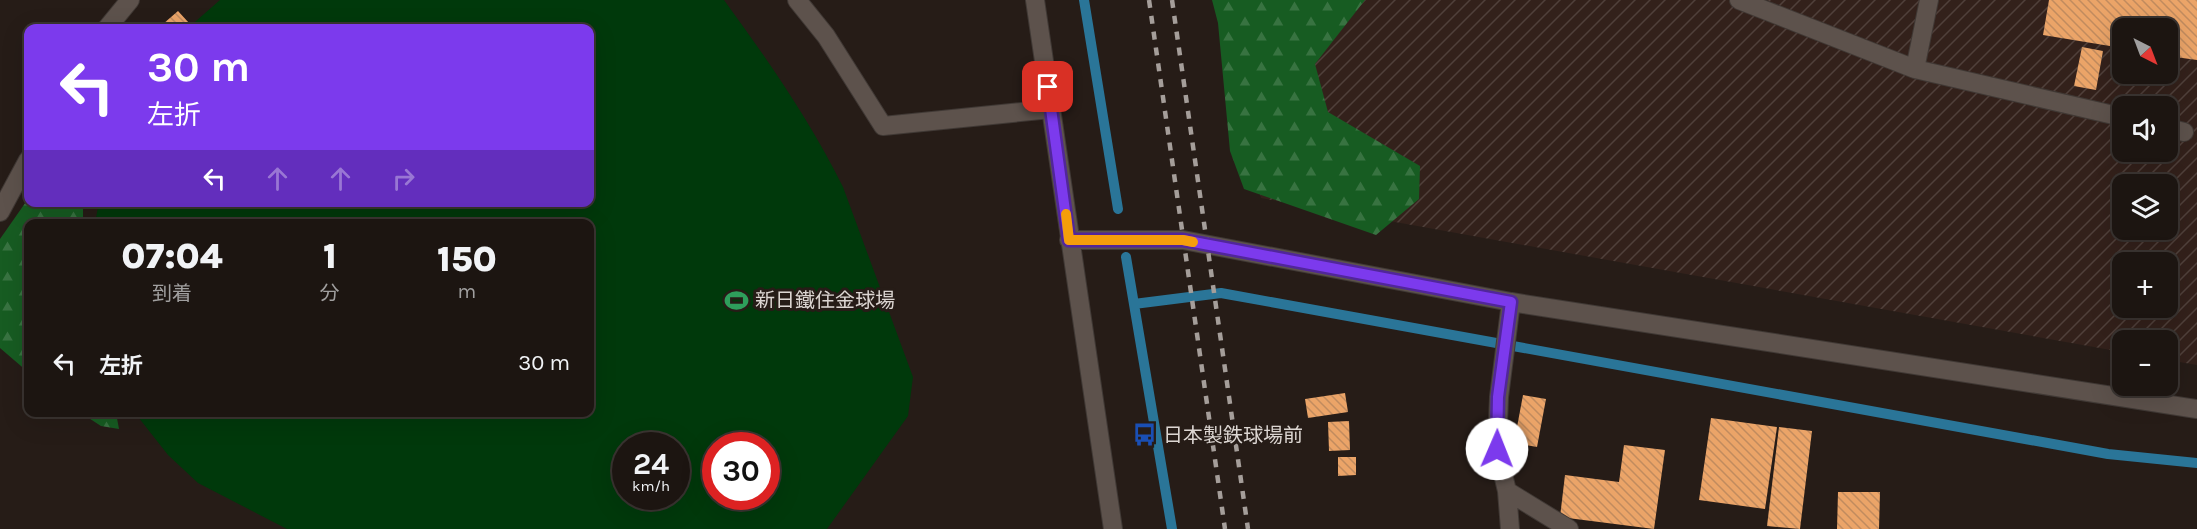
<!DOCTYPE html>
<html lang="ja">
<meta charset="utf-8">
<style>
body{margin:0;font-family:Karla,"Noto Sans JP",sans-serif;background:#29221f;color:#f1f3f6;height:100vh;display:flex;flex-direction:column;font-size:22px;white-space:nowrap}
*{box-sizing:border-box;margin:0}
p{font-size:20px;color:#a09f9f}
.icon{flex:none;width:33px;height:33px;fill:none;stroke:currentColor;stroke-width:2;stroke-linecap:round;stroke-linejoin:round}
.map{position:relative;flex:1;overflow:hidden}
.sheet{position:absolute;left:24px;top:219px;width:570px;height:198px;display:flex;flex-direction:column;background:#1c1511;border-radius:12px;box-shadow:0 6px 24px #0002,0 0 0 2px #3a3431}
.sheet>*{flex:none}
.hud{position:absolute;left:24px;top:24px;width:570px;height:183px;border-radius:12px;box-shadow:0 6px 24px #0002,0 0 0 2px #3a3431;background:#7c3aed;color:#fff;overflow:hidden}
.needle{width:39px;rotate:138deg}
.tools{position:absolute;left:2112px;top:18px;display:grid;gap:12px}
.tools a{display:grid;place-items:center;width:66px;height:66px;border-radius:12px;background:#1c1511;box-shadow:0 6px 24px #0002,0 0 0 2px #3a3431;font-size:30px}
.speed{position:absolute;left:612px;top:432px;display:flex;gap:12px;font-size:30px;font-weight:700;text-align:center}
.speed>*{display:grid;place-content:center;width:78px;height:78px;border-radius:50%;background:#1c1511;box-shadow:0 6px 24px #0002,0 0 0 2px #3a3431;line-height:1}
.speed small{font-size:15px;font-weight:400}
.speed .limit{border:9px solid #d22;background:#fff;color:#111}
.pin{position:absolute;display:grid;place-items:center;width:51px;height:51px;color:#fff;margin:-26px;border-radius:12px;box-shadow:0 3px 9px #0006}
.me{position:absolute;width:66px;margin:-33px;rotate:1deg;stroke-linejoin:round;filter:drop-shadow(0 0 4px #0008)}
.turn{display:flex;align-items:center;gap:21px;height:126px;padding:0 24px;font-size:27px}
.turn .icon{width:78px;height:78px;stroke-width:2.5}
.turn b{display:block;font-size:42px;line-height:51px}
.lanes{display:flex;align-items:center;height:57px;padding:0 24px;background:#0003;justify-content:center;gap:30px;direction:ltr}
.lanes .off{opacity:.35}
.eta{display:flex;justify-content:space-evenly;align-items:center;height:102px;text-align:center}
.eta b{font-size:36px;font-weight:800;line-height:42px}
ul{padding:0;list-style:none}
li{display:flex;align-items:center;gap:18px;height:84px;padding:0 24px}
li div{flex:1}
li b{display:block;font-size:22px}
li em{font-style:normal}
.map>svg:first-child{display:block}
</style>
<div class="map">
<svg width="2197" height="529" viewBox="0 0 2197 529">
<defs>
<pattern id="industrial-furrows" width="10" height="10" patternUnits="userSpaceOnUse" patternTransform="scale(1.5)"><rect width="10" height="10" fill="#33211b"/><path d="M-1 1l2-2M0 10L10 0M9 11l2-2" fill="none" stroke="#50403b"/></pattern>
<pattern id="forest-firs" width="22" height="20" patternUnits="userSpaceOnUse" patternTransform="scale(1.5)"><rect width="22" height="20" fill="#175c22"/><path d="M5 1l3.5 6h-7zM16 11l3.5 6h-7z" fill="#387341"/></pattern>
<pattern id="building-back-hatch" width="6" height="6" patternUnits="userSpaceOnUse" patternTransform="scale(1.5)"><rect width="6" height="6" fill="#eba468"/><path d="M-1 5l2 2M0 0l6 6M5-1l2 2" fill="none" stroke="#c18b5e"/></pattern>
</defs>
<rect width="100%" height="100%" fill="#261c17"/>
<path fill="url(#industrial-furrows)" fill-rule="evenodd" d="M1233,0H2197V365L2168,360V340H2122V352L1261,198ZM2122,28H2168V74H2122ZM2122,106H2168V152H2122ZM2122,184H2168V230H2122ZM2122,262H2168V308H2122Z"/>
<path fill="url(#forest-firs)" d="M1212,0H1365L1315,64L1328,112L1420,166L1419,199L1376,235L1244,189L1230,151L1218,23Z
M28,199V202L83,203V223L28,224V372L0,348V239Z
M81,413H116L119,429L101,426Z"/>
<path fill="#00390b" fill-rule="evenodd" d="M220,0H724C768,60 810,121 843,187L913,377L908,416L827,529H287L198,483L168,455L135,413L590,412V224L95,223L99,202H590V28H188ZM626,446H676V496H626ZM716,446H766V496H716Z"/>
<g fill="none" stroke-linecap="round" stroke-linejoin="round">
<path stroke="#2a7598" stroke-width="10" d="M1084,0L1118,209
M1126,257L1172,529
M1134,304L1221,293L2108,454L2197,463"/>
</g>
<path fill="url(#building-back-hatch)" d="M2049,0H2197V60L2168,56V28H2122V48L2043,35Z
M178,11L189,23L182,28H167L163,24Z
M2082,47L2103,51L2096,90L2074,86Z
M1345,393L1348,412L1308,418L1305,399Z
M1523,395L1546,399L1537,447L1514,443Z
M1711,418L1777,427L1765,509L1699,500Z
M1349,421L1350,450L1329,451L1328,422Z
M1779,427L1812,431L1800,529L1767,526Z
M1624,445L1665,450L1654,529L1560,517L1565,475L1619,482Z
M1338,457H1356V475L1338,476Z
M1838,492H1880L1879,529H1837Z"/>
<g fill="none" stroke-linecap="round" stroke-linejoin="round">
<defs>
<path id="service" d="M797,0L826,36L883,126L1051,109
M1739,0L1915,69L2122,117
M107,28L130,0
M1915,69L1929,0
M2168,128L2184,132
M0,212L28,160"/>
<path id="minor" d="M1069,240H1183L1511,302L2197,409
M1507,491L1569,529
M1510,529L1507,491L1497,449L1499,397L1511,302"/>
<path id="tertiary" d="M1035,0L1113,529"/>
</defs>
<use href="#service" stroke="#403935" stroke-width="20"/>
<use href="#minor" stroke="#403935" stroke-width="20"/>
<use href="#tertiary" stroke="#403935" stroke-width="20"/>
<use href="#service" stroke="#5d524c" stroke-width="18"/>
<use href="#minor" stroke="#5d524c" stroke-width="18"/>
<use href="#tertiary" stroke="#5d524c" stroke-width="18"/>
<path stroke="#a59e9a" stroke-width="4.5" stroke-dasharray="8 8" stroke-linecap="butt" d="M1149,0L1225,529
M1172,0L1248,529"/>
</g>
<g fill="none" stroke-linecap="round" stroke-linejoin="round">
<defs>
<path id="route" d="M1048,87L1069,240H1183L1511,302L1498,397L1497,449"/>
</defs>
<use href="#route" stroke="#51269a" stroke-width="15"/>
<use href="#route" stroke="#7c3aed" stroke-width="10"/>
<path stroke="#f59e0b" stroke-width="10" d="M1066,214L1069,240H1183L1193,242"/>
</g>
<defs>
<symbol id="stadium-bare" viewBox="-9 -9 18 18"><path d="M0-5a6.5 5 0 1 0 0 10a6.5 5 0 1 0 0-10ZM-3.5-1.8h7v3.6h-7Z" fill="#2e9e5b" stroke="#261c17" stroke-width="2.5" paint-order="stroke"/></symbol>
<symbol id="bus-bare" viewBox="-9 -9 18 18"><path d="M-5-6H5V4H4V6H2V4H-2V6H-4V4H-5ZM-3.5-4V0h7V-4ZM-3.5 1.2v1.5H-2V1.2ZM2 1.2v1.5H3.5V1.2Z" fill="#1a4fb4" stroke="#261c17" stroke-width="2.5" paint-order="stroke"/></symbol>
</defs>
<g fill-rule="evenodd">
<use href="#stadium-bare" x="720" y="284" width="33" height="33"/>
<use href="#bus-bare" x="1128" y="418" width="33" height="33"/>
</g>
<g text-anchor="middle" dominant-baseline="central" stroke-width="6" stroke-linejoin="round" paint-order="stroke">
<g font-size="20" fill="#dcd6d2" stroke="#261c17" text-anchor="start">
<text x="755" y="300">新日鐵住金球場</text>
<text x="1163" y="435">日本製鉄球場前</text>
</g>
</g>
</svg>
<div class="tools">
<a><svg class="needle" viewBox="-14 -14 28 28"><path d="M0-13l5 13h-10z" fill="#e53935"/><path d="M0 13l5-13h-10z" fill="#a09f9f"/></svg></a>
<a><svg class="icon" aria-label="sound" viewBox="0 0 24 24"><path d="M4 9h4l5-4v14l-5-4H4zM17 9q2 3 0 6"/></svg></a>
<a><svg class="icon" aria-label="layers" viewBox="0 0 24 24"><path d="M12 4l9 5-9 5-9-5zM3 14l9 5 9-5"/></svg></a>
<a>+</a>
<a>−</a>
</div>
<div class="speed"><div>24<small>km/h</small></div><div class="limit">30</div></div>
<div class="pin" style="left:1048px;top:87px;background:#d93025"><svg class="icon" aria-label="arrive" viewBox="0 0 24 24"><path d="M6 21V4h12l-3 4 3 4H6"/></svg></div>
<svg class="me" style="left:1497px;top:449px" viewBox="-20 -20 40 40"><circle r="19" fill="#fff"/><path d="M0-13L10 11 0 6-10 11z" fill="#7c3aed"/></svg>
<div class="hud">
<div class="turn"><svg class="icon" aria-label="left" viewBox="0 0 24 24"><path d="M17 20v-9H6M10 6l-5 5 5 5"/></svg><div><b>30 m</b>左折</div></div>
<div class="lanes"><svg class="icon" aria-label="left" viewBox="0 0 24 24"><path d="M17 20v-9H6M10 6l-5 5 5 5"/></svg><svg class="icon off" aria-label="ahead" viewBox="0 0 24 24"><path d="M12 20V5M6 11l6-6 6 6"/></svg><svg class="icon off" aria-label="ahead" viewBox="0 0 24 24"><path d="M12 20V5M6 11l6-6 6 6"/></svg><svg class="icon off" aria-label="right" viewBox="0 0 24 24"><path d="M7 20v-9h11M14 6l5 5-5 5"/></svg></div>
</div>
<section class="sheet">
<div class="eta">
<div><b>07:04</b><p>到着</p></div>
<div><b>1</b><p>分</p></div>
<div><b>150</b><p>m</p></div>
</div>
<ul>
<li><svg class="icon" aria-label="left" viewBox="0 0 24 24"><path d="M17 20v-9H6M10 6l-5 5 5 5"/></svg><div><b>左折</b></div><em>30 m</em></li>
</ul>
</section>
</div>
